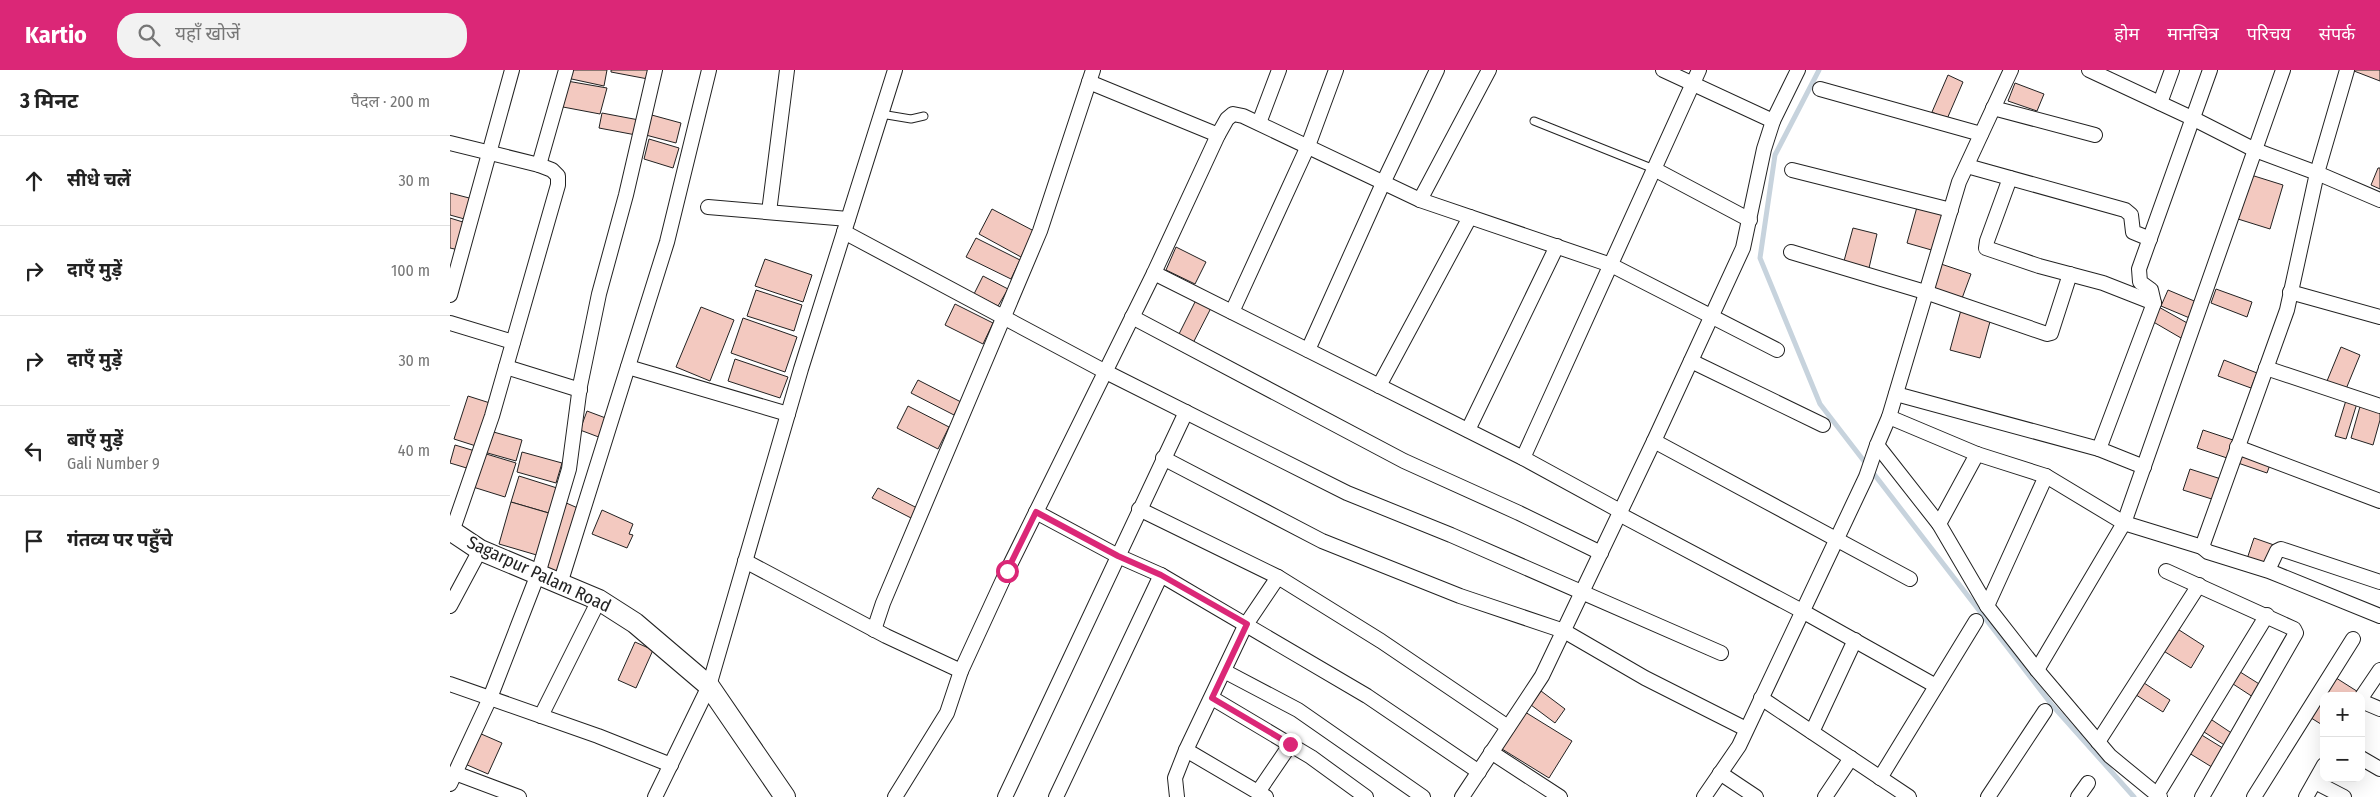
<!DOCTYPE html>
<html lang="hi">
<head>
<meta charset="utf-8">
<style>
	:root { --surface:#fff; --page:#f2f2f2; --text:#222; --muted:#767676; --line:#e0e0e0; --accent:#db2777 }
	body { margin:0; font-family:"Fira Sans Condensed","Noto Sans Devanagari",sans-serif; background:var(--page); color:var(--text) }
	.controls { position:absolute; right:15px; bottom:15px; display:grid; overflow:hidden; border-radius:10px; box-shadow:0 5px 20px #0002 }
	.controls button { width:45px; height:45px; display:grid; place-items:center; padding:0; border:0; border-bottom:1px solid var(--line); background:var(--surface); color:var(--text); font:25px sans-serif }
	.stop { position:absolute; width:15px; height:15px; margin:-11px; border:4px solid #db2777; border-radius:50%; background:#fff }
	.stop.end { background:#db2777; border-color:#fff; box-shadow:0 1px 5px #0008 }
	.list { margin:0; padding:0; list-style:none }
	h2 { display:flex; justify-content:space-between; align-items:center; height:65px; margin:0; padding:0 20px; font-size:21px }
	h2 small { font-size:16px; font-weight:400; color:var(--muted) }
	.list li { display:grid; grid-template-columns:32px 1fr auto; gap:15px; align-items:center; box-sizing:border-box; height:90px; padding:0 20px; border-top:1px solid var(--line) }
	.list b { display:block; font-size:19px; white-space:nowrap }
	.list p { margin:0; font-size:16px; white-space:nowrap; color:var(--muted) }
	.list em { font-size:16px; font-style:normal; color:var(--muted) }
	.icon { flex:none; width:28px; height:28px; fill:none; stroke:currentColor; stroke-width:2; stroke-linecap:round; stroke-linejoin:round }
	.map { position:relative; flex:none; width:1930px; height:727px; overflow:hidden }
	header { display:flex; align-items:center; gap:30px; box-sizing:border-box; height:70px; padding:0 25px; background:var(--accent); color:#fff }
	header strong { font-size:24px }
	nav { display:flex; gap:28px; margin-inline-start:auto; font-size:18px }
	.search { width:350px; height:45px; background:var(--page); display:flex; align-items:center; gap:12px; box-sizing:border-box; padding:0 18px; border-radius:20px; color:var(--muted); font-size:19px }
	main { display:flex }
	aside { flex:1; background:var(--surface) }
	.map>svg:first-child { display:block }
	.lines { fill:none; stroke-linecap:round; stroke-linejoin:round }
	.stream { stroke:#c7d3dd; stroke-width:5 }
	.building { fill:#f3c9c0; stroke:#222 }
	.lane-casing { stroke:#222; stroke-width:9 }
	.street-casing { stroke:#222; stroke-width:16 }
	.secondary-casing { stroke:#222; stroke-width:22 }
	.lane { stroke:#fff; stroke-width:7 }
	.street { stroke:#fff; stroke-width:14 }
	.secondary { stroke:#fff; stroke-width:20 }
	.route { stroke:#db2777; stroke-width:6 }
	.labels { text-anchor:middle; stroke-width:4; stroke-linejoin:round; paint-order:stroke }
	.street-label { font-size:18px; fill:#222; stroke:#fff }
</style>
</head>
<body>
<header>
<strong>Kartio</strong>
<div class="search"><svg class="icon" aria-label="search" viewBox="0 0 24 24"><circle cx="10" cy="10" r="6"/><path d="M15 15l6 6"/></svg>यहाँ खोजें</div>
<nav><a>होम</a><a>मानचित्र</a><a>परिचय</a><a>संपर्क</a></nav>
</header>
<main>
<aside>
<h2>3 मिनट<small>पैदल · 200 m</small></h2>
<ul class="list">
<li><svg class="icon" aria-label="ahead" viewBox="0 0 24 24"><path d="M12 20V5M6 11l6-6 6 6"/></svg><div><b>सीधे चलें</b></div><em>30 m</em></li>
<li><svg class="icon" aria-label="right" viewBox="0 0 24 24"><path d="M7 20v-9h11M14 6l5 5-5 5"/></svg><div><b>दाएँ मुड़ें</b></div><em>100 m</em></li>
<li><svg class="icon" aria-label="right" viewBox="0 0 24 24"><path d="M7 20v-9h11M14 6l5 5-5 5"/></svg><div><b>दाएँ मुड़ें</b></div><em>30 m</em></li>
<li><svg class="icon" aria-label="left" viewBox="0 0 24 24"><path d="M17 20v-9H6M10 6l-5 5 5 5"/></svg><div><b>बाएँ मुड़ें</b><p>Gali Number 9</p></div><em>40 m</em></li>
<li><svg class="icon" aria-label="arrive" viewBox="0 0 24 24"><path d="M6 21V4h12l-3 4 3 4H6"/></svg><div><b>गंतव्य पर पहुँचे</b></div></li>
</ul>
</aside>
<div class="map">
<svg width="1930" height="727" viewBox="0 0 1930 727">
	<rect width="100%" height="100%" fill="#fff"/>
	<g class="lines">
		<!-- stream -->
		<path class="stream" d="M1369 0 1325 85 1310 188 1370 334 1602 635 1684 727"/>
	</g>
	<!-- building -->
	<g class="building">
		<path d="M119 0H157L154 16 117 8Z"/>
		<path d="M161 0H200L198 9 161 2Z"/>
		<path d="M1905 0H1930V11L1904 1Z"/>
		<path d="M1498 5 1513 12 1497 49 1482 42Z"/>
		<path d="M117 11 157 18 150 44 113 37Z"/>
		<path d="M1565 13 1594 24 1587 41 1558 31Z"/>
		<path d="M152 43 189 50 186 65 149 58Z"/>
		<path d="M198 44 231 53 226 73 192 64Z"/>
		<path d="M199 69 229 78 223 98 194 89Z"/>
		<path d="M1928 98H1930V119L1921 115Z"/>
		<path d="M1801 105 1833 115 1820 159 1788 149Z"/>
		<path d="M0 123 23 129 18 150 0 145Z"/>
		<path d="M1467 137 1495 145 1485 181 1457 173Z"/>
		<path d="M542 139 584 161 571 187 529 164Z"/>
		<path d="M0 148 16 153 9 180 0 178Z"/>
		<path d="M1403 158 1427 164 1419 198 1394 191Z"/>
		<path d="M526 168 570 190 561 209 516 187Z"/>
		<path d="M726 177 756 192 745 214 716 200Z"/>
		<path d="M315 189 362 205 353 232 305 216Z"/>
		<path d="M1491 194 1521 204 1511 231 1481 220Z"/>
		<path d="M533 206 558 219 548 236 524 224Z"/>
		<path d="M1766 219 1802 232 1797 247 1761 233Z"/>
		<path d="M306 220 352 235 344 261 297 246Z"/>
		<path d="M1718 220 1749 233 1742 249 1711 236Z"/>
		<path d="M746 230 761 238 741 277 726 270Z"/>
		<path d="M505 234 543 253 533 274 495 255Z"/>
		<path d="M1707 236 1739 254 1731 268 1700 250Z"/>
		<path d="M251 237 284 250 260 311 226 297Z"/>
		<path d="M1511 240 1541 248 1530 288 1500 280Z"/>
		<path d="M293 248 347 267 335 302 281 283Z"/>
		<path d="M1891 277 1910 285 1896 319 1877 311Z"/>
		<path d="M285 289 338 307 330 328 278 311Z"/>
		<path d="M1774 290 1807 303 1801 318 1768 306Z"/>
		<path d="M468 310 511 332 504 345 461 323Z"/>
		<path d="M18 326 40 333 26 376 4 369Z"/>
		<path d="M1897 327 1908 330 1896 369 1885 366Z"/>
		<path d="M1911 333 1930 339V350L1923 375 1901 368Z"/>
		<path d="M458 336 499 357 488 379 447 358Z"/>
		<path d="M137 341 161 350 154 369 130 360Z"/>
		<path d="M1753 360 1783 370 1777 388 1747 378Z"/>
		<path d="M40 361 72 370 66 391 34 382Z"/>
		<path d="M5 375 25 381 20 399 0 393Z"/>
		<path d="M72 382 112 393 106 413 67 402Z"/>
		<path d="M1792 382 1821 392 1817 403 1788 393Z"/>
		<path d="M33 383 66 393 55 427 23 417Z"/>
		<path d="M1740 399 1771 409 1765 430 1733 420Z"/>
		<path d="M69 406 107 418 99 443 61 432Z"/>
		<path d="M428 418 469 439 463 449 422 428Z"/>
		<path d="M61 432 102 444 90 486 49 474Z"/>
		<path d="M114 432 130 439 108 507 94 502Z"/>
		<path d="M152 440 183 454 179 464 183 465 177 478 142 464Z"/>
		<path d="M1804 468 1824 475 1815 499 1796 492Z"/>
		<path d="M1726 558 1754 576 1741 598 1712 580Z"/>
		<path d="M185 572 203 580 186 618 168 610Z"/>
		<path d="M1787 600 1814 617 1806 629 1780 612Z"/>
		<path d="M1883 606 1913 625 1874 626V631L1869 628Z"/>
		<path d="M1691 611 1720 630 1713 642 1683 623Z"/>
		<path d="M1091 621 1115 639 1105 653 1081 635Z"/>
		<path d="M1867 631 1874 636V656L1858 646Z"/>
		<path d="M1075 642 1122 671 1099 708 1052 679Z"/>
		<path d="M1759 648 1786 666 1779 678 1751 660Z"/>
		<path d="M29 663 52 673 38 704 15 694Z"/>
		<path d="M1750 664 1776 680 1765 699 1739 683Z"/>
	</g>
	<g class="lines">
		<defs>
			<g id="lane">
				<path d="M431 44 461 49 474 46"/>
				<path d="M1084 51 1204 99"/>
			</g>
			<g id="street">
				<path d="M1213 0 1323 51"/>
				<path d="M1639 0 1744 49 1805 80 1867 103 1837 240 1752 477 1758 482 1819 501 1930 546"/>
				<path d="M1897 0 1867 103 1930 130"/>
				<path d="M639 12 768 65"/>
				<path d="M1370 19 1531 64"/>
				<path d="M1710 33 1722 0"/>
				<path d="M1543 38 1645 65"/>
				<path d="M809 53 829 0"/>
				<path d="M0 73 89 95 102 100 108 106V115L42 346 2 462"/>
				<path d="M89 95 116 0"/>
				<path d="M1517 96 1675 140 1681 145 1683 162 1700 169"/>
				<path d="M1204 99 1300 150"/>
				<path d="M1342 100 1501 140"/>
				<path d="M1560 108 1537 171 1536 178 1589 196 1653 213 1704 233"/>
				<path d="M970 130 1039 0"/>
				<path d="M258 137 398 149"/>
				<path d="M319 142 337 0"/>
				<path d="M394 162 654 301 897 423 1001 465 1271 583"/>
				<path d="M1341 182 1475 222 1597 264 1601 263 1620 204"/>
				<path d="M704 203 1073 388 1170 441 1169 444 1352 541 1486 616"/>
				<path d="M1840 222 1930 247"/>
				<path d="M0 225 62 0"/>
				<path d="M782 242 858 76 886 0"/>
				<path d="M682 247 954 391 1069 443 1151 483"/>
				<path d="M0 253 63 272"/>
				<path d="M858 280 934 111 987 0"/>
				<path d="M1241 291 1373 355"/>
				<path d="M56 297 130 320"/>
				<path d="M178 297 338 344"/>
				<path d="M1816 298 1930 336"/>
				<path d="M929 316 1020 147"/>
				<path d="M1446 324 1649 379"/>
				<path d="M1439 347 1527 384 1596 406 1674 453 1752 477"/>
				<path d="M1018 360 1107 176"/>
				<path d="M1204 371 1460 509"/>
				<path d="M1427 375 1489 454 1537 536 1587 600 1660 686 1710 727"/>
				<path d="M1787 377 1930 431"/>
				<path d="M713 388 872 471 1010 526 1114 561 1195 608 1296 659"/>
				<path d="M1073 388 1249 0"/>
				<path d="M1694 397 1649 379 1704 233 1701 220 1690 212 1689 199 1760 0"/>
				<path d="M689 439 828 507"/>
				<path d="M586 442 668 486 711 505"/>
				<path d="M1489 454 1527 384"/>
				<path d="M295 491 436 566 511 601"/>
				<path d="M1818 500 1827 481 1831 479 1930 512"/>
				<path d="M1716 501 1844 559 1846 563 1752 727"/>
				<path d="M110 514 217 172 259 0"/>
				<path d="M0 536 30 480"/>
				<path d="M1537 536 1596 406"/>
				<path d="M424 560 433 533 590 161 643 0"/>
				<path d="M1587 600 1674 453 1833 0"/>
				<path d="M774 601 848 640 973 727"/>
				<path d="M0 614 148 666 221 695"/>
				<path d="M762 628 861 687 916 727"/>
				<path d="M1311 628 1459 727"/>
				<path d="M1911 628 1930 600"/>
				<path d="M1911 631 1930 639"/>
				<path d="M91 646 149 530"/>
				<path d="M1362 662 1405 570"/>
				<path d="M1648 672 1749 515"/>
				<path d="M736 680 816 727"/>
				<path d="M1041 682 1110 727"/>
				<path d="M1911 688 1930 699"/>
				<path d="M5 703 69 727"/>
				<path d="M1270 703 1306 727"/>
				<path d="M1430 708 1526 551"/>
				<path d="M1865 712 1894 727"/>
				<path d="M0 714 40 628 88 504 119 399 130 316 149 224 176 125 205 0"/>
				<path d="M808 722 840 675"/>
				<path d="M1707 725 1817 545"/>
				<path d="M205 727 259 616 351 299 445 0"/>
				<path d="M445 727 497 643 511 601 557 501 704 203 768 65 777 49 783 44 793 46 970 130 1161 195 1327 280"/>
				<path d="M555 727 736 342"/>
				<path d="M606 727 711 505 917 626 1029 702"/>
				<path d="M727 727 725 708 736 680 795 556 828 507 931 571 1058 657"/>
				<path d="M1012 727 1092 606 1204 371 1293 178 1314 79 1323 51 1348 0"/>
				<path d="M1254 727 1289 676 1416 407 1427 375 1439 347 1509 112 1561 0"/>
				<path d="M1375 727 1401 688"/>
				<path d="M1538 727 1595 641"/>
				<path d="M1628 727 1638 713"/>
				<path d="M1804 727 1903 569"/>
				<path d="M1856 727 1874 695"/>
			</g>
			<path id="secondary" d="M0 460 30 480 149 530 185 553 259 616 335 727"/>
		</defs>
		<!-- lane casing -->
		<use href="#lane" class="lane-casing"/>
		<!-- street casing -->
		<use href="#street" class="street-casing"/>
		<!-- secondary casing -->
		<use href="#secondary" class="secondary-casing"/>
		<!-- lane -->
		<use href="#lane" class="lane"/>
		<!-- street -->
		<use href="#street" class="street"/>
		<!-- secondary -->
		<use href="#secondary" class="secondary"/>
	</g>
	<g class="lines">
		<!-- route -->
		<path class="route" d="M557 501 586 442 668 486 711 505 797 554 762 628 840 674"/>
	</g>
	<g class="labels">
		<!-- street labels -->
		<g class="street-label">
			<text transform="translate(89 504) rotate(25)" y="6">Sagarpur Palam Road</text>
		</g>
	</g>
</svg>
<div class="controls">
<button>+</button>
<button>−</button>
</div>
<div class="stop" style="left:557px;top:501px"></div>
<div class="stop end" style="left:840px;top:674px"></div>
</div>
</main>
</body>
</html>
